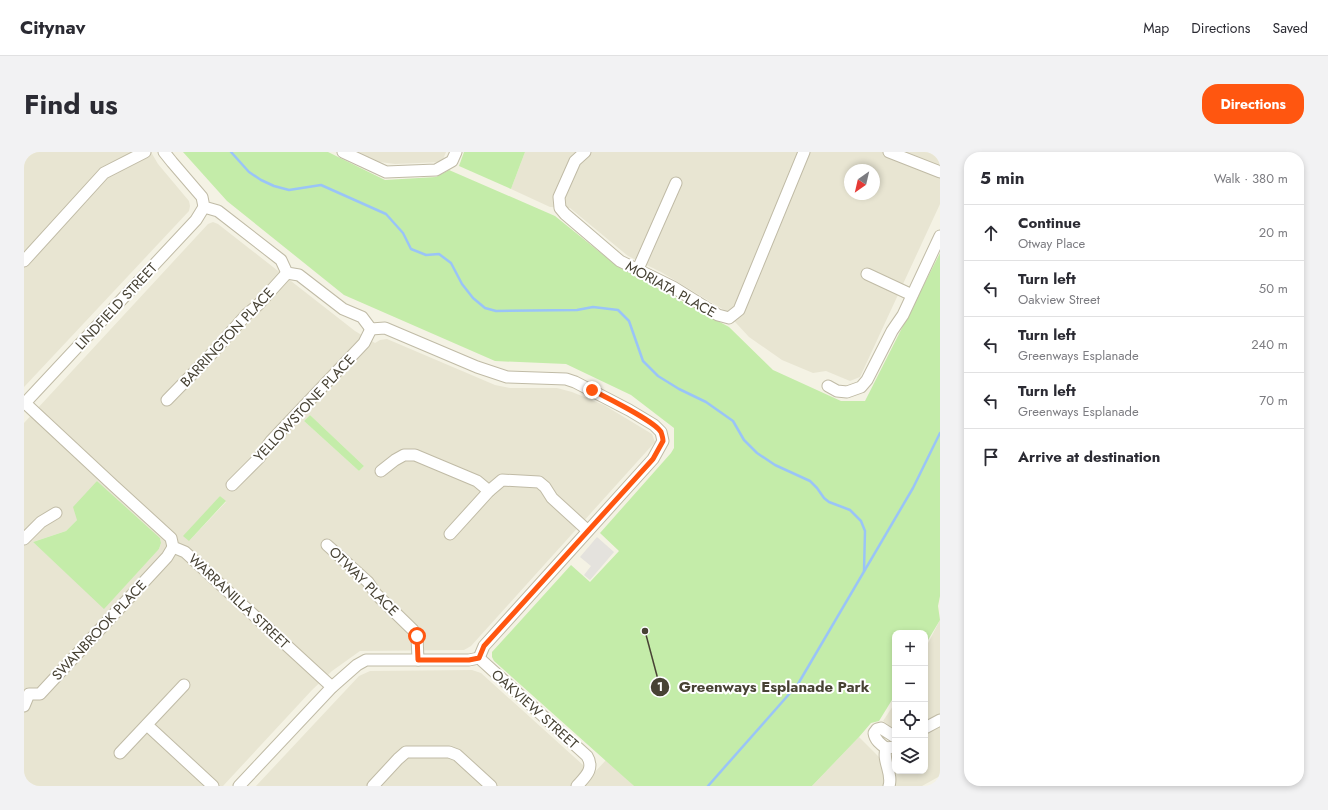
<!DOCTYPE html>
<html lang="en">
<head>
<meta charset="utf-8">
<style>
	:root { --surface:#fff; --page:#f2f2f3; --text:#2b2b33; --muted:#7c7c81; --line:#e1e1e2; --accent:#ff5610 }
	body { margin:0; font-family:Jost,sans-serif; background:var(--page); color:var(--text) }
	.controls { position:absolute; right:12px; bottom:12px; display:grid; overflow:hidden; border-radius:8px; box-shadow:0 2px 6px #0003 }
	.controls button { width:36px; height:36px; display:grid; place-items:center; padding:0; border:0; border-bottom:1px solid var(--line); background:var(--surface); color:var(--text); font:20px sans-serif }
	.compass { position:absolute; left:820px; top:12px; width:36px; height:36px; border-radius:50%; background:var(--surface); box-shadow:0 2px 6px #0003; rotate:214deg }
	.stop { position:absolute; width:12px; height:12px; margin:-9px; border:3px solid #ff5610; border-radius:50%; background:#fff }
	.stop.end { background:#ff5610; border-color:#fff; box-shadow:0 1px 4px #0008 }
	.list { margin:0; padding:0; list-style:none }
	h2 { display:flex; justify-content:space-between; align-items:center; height:52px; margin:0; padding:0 16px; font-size:17px }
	h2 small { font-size:13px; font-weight:400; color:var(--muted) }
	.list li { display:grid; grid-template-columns:26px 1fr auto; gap:12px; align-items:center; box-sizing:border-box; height:56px; padding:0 16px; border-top:1px solid var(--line) }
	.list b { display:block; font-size:15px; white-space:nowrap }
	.list p { margin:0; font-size:13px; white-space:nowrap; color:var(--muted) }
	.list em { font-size:13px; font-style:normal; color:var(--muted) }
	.icon { flex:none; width:22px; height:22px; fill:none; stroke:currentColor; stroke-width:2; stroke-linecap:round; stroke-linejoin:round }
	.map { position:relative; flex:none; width:916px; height:634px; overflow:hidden; border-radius:16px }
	header { display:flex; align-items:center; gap:24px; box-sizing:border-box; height:56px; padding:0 20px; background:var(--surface); border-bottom:1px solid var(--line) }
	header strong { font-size:19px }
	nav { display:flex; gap:22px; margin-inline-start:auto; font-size:14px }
	.intro { display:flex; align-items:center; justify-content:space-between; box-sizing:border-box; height:96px; padding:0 24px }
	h1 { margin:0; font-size:28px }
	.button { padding:10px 18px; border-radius:16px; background:var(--accent); color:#fff; font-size:14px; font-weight:700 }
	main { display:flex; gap:24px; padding:0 24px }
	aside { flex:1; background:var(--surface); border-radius:16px; box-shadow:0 2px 6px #0003 }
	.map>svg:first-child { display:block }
	.residential { fill:#e8e5d2; fill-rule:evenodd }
	.green { fill:#c4eca9 }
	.parking { fill:#e4e2dd }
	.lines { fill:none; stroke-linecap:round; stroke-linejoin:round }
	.stream { stroke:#9ac4f7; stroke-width:2.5 }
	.minor-casing { stroke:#c0bba6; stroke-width:13 }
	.minor { stroke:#fff; stroke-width:11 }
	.route { stroke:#ff5610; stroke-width:5 }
	.labels { text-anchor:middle; stroke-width:4; stroke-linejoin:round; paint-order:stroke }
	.street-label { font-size:14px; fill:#474234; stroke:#fff }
	.leader { fill:none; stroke:#474234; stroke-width:1.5 }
	.callout-dot { fill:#474234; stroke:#fff; stroke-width:1.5 }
	.mark-label { font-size:12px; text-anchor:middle; font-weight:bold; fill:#fff }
	.callout-label { font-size:15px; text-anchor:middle; font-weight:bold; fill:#474234; stroke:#fff; stroke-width:4; stroke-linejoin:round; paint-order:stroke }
</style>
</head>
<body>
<header>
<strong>Citynav</strong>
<nav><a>Map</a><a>Directions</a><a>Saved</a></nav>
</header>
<div class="intro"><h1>Find us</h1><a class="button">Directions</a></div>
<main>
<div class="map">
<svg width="916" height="634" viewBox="0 0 916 634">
	<rect width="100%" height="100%" fill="#f4f2e4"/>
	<!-- residential -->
	<g class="residential">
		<path d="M0 0H127L134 12 165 49 166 54 165 59 0 235Z"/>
		<path d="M330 0H422L418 10 371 12 348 9Z"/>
		<path d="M501 0H916V52L836 225 826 229 802 219 789 221 758 208 725 185 700 158 637 120 604 104 546 56 526 55 487 37ZM826 18H850V42H826Z"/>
		<path d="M189 70 194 72 331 179 351 191 356 188 363 187 471 233 486 236H533L548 240 580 253 628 282 631 290 447 494 440 498 336 499 308 519 288 538 199 634H0V271L184 72ZM286 263 340 314 335 319 280 269ZM73 329 136 386 137 391 135 397 80 456 9 390 42 379 53 368ZM196 344 202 350 165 389Z"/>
		<path d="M916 468V624L898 634H788L835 585 855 605 864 609 871 605V619H901V497Z"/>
		<path d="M448 518 457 521 569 622 582 608 610 634H232L335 524 346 519Z"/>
		<path d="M871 551V578L859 569Z"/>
	</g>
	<!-- green -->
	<g class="green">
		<path d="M159 0H304L361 28 412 25 425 18 531 64 593 114 705 175 749 218 817 249H841L916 101V444L914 454 916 468 901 493V481H871V543L855 569 847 571 835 585 788 634H610L470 509 468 505V500L547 413 566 430 595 399 576 381 647 301 650 296V276L607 243 542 212 471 209 320 143 203 49Z"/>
		<path d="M440 0H501L487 37 435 14Z"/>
		<path d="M286 263 340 314 335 319 280 269Z"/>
		<path d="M73 329 136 386 137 391 135 397 80 457 9 390 42 379 53 368 49 355Z"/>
		<path d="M196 344 202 349 165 389 159 384Z"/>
	</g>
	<!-- parking -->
	<path class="parking" d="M573 385 590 400 566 428 560 423 567 414 556 405Z"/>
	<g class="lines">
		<!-- stream -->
		<g class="stream">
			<path d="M207 0 225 20 237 28 250 34 265 38 297 33 362 62 379 81 387 97 402 103 415 102 427 111 438 132 449 146 461 156 472 159 553 158 569 155 594 158 605 169 619 209 634 224 655 237 682 250 709 269 720 288 733 301 751 313 786 329 793 336 800 346 805 350 826 358 837 369 841 379 840 419"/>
			<path d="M684 634 774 532 889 336 916 281"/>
		</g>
		<defs>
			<g id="minor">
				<path d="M140 0 148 10 178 45 180 55 194 59 257 108 263 121 275 123 319 157 338 165 347 177 361 176 453 215 483 225 542 227 551 230 605 258 630 273 637 280 639 289 629 307 460 494 455 506"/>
				<path d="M319 0 362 20 412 18 428 9 432 0"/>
				<path d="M561 0 551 9 535 45 536 56 541 62 596 109 649 135 694 163 705 166 715 158 780 0"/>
				<path d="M865 0 916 20"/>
				<path d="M0 109 80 21 121 0"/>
				<path d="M614 117 652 31"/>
				<path d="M843 122 888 143"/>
				<path d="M804 234 813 239 823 240 837 235 843 228 868 179 879 163 916 84"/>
				<path d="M143 248 182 208 223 162 234 153 263 121"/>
				<path d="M1 251 89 333 147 386 149 395 161 400 308 535"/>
				<path d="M0 252 172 68 180 55"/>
				<path d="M357 319 371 308 380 303H391L453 329 465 339"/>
				<path d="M208 333 235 306 247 289 340 191 347 177"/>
				<path d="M426 382 465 339 478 328 515 330 521 335 528 346 563 378"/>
				<path d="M0 387 17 370 32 361"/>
				<path d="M303 393 344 430 352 442 389 478 393 484 394 508"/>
				<path d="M455 506 563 604C571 617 561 625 553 634"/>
				<path d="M0 554 5 542H16L143 405 149 395"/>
				<path d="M123 573 189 634"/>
				<path d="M901 576 916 568"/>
				<path d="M871 585 857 576 853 577 850 581C851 588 856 592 862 596L871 595"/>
				<path d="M862 596C858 610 869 621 865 634"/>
				<path d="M96 601 160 533"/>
				<path d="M215 634 308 535 333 513 342 508H445L455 506"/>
				<path d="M349 634 374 607 382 600H425L433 603 467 634"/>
			</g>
		</defs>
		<!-- minor casing -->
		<use href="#minor" class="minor-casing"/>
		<!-- minor -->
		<use href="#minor" class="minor"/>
	</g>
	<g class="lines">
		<!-- route -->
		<path class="route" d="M393 484 394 508H445L455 506 460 494 629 307 639 289C639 286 638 283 637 280 629 268 583 246 568 238"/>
	</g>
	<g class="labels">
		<!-- street labels -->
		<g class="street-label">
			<text transform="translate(647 137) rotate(29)" y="5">MORIATA PLACE</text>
			<text transform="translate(92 154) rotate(-47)" y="5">LINDFIELD STREET</text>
			<text transform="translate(203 185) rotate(-47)" y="5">BARRINGTON PLACE</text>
			<text transform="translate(280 256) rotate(-47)" y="5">YELLOWSTONE PLACE</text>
			<text transform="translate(340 429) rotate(45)" y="5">OTWAY PLACE</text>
			<text transform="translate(215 449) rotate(43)" y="5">WARRANILLA STREET</text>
			<text transform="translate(75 478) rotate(-47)" y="5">SWANBROOK PLACE</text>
			<text transform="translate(511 557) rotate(42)" y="5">OAKVIEW STREET</text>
		</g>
	</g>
	<!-- callouts -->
	<path class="leader" d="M621 479L636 535"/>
	<g class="callout-dot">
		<circle cx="621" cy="479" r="4"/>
		<circle cx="636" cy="535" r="10"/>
	</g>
	<g class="mark-label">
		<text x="636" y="539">1</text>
	</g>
	<g class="callout-label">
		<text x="750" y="540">Greenways Esplanade Park</text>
	</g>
</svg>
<div class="controls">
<button>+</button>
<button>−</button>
<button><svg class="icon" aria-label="locate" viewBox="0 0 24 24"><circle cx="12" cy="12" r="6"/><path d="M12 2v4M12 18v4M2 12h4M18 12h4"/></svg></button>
<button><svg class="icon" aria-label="layers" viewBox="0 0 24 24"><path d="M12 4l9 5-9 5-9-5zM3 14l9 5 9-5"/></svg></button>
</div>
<svg class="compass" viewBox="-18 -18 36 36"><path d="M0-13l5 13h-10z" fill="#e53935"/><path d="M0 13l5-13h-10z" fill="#7c7c81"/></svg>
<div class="stop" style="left:393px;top:484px"></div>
<div class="stop end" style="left:568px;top:238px"></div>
</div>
<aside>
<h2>5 min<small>Walk · 380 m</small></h2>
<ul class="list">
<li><svg class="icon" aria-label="ahead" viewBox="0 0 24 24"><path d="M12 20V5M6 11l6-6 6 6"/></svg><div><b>Continue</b><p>Otway Place</p></div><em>20 m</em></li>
<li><svg class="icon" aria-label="left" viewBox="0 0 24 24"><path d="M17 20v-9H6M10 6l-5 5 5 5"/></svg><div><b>Turn left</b><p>Oakview Street</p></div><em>50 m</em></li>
<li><svg class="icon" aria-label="left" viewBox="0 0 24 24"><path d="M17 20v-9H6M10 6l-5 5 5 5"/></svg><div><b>Turn left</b><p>Greenways Esplanade</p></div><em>240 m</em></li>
<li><svg class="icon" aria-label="left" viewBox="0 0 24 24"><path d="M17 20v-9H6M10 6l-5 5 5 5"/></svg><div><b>Turn left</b><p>Greenways Esplanade</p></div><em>70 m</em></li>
<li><svg class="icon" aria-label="arrive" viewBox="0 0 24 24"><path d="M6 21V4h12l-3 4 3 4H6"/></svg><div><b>Arrive at destination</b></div></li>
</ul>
</aside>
</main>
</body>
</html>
